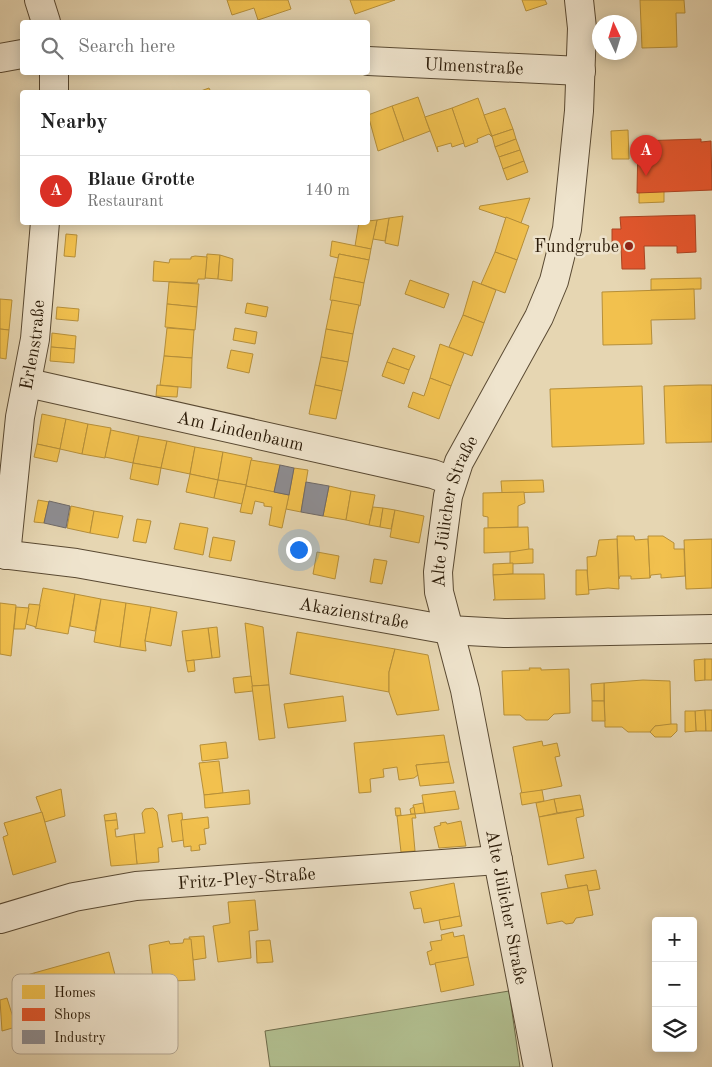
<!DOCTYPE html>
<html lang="en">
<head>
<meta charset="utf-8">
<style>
	:root { --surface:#fff; --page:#f6f6f6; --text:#222; --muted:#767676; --line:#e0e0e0; --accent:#d93025 }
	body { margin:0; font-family:"Old Standard TT",serif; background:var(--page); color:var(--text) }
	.controls { position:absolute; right:15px; bottom:15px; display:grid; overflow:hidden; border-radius:5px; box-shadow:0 2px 12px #0003 }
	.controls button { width:45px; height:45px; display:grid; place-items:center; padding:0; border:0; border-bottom:1px solid var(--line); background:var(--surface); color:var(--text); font:25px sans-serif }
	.compass { position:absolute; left:592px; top:15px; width:45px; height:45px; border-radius:50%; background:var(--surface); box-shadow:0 2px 12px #0003; rotate:356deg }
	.you { position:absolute; left:298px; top:549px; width:18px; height:18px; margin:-12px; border:4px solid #fff; border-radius:50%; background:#1a73e8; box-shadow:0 0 0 8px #1a73e833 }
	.badge { display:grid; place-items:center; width:32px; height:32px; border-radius:50%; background:var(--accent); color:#fff; font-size:16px; font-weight:700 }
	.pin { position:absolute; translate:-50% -41px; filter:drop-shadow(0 1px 2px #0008) }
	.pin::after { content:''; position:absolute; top:26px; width:18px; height:15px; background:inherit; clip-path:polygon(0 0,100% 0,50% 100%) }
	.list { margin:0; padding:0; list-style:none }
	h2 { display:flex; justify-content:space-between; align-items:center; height:65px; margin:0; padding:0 20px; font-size:21px }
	h2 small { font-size:16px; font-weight:400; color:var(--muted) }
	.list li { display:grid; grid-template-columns:32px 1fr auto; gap:15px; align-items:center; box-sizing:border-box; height:70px; padding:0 20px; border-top:1px solid var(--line) }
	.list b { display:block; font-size:19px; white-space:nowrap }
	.list p { margin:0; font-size:16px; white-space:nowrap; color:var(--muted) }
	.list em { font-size:16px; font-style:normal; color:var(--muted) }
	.icon { flex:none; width:28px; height:28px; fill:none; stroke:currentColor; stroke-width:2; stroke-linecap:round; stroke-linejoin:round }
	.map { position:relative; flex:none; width:712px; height:1067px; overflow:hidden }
	.search { position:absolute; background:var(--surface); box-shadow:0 2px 12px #0003; left:20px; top:20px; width:350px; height:55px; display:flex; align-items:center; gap:12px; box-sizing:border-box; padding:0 18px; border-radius:5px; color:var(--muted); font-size:19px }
	.panel { position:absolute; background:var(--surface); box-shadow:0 2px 12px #0003; left:20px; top:90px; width:350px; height:135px; border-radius:5px }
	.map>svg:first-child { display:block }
	.green { fill:#b1be8f; stroke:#6e6c4b }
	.homes { fill:#f2c14e; stroke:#b68f39 }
	.shops { fill:#e4572e; stroke:#ac4522 }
	.industry { fill:#8d8d92; stroke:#6f6a68 }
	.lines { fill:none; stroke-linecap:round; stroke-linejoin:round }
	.street-casing { stroke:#594932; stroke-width:30 }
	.street { stroke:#efe4cd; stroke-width:28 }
	.poi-dot { fill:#8f2418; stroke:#efe4cd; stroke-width:2 }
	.labels { text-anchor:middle; stroke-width:5; stroke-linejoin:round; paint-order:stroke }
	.street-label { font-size:18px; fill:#2a1a07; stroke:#efe4cd }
	.poi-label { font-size:18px; fill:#2a1a07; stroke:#efe4cd; text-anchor:end }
	.key { fill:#efe4cd; stroke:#b4a792; stroke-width:1 }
	.key-label { font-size:14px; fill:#2a1a07 }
</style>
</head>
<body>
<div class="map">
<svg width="712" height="1067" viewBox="0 0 712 1067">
	<rect width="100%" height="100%" fill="#e6d6b2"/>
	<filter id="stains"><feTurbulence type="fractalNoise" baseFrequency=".004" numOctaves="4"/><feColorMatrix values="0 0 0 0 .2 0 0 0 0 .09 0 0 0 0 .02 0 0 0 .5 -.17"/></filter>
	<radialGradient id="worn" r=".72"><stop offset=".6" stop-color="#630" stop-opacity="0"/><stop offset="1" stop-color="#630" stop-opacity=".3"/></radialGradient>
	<!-- green -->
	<path class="green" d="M509 991 520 1067H270L265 1031Z"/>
	<!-- homes -->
	<g class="homes">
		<path d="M227 0H288L291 9 258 20 254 8 232 15Z"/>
		<path d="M350 0H395L355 14Z"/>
		<path d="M522 0H545L547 4 526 11Z"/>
		<path d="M640 0H684L685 13H676L677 47 642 48Z"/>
		<path d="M209 88 211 92H198Z"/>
		<path d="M418 97 430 131 404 141 392 106Z"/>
		<path d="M478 98 492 137 489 134 477 139 478 142 465 147 452 108Z"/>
		<path d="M392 106 404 141 378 151 368 115Z"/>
		<path d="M452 108 464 143 452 147 451 143 437 147 438 152 425 117Z"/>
		<path d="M505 108 513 129 492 136 484 115Z"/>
		<path d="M513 129 516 139 495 147 492 136Z"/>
		<path d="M628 130 629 159H612L611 131Z"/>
		<path d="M516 139 520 150 499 157 495 147Z"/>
		<path d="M520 150 524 161 503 169 499 157Z"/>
		<path d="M524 161 528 172 507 180 503 169Z"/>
		<path d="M664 191V202L639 203V192Z"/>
		<path d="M530 198 521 223 479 209 480 206Z"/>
		<path d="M403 216 398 246 385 243 389 218Z"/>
		<path d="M506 217 529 226 517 260 495 252Z"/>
		<path d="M389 218 385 241 373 239 377 220Z"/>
		<path d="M377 220 371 249 355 246 359 222Z"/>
		<path d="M66 234 77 235 75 257 64 256Z"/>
		<path d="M332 241 371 249 369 260 339 254 338 258 330 256Z"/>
		<path d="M495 252 517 260 505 293 481 284Z"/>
		<path d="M207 254 220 255 218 279 205 278Z"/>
		<path d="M339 254 369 260 364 283 334 277Z"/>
		<path d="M220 255 233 259 232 281 218 279Z"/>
		<path d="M195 256 207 257 205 279H198L197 283 153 281 154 261 169 263 170 259H191V257Z"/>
		<path d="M334 277 364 283 360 306 330 300Z"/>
		<path d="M701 278V289L651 290V279Z"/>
		<path d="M410 280 449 294 444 308 405 294Z"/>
		<path d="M473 281 496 290 484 323 463 315Z"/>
		<path d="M169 282 199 284 197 307 167 304Z"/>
		<path d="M694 289 695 319 651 320 652 344 603 345 602 292Z"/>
		<path d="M0 299 12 300 9 330 0 329Z"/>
		<path d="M332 300 359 305 353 334 326 329Z"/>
		<path d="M247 303 268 307 266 317 245 313Z"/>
		<path d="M167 304 197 307 195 330 165 327Z"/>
		<path d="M57 307 79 309 78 321 56 319Z"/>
		<path d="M463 315 484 323 472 356 449 347Z"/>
		<path d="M167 328 194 330 192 358 164 356Z"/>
		<path d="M235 328 257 332 255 344 233 340Z"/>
		<path d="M0 329 9 330 6 359 0 358Z"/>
		<path d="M326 329 353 334 348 362 321 357Z"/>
		<path d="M52 333 76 336 75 349 51 347Z"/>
		<path d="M440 344 464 353 451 386 430 378Z"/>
		<path d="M51 347 75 349 74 363 50 361Z"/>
		<path d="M393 348 415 356 409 370 387 362Z"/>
		<path d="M231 350 253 354 249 373 227 368Z"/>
		<path d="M164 356 192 358 191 388 160 385Z"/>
		<path d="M321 357 348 362 342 391 315 385Z"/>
		<path d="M387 362 409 370 404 384 382 376Z"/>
		<path d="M430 378 451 386 439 419 408 407 413 392 424 396Z"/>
		<path d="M157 385 178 387 177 397 156 396Z"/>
		<path d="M315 385 342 391 336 419 309 414Z"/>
		<path d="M699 385H712V442L666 443 664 386Z"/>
		<path d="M642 386 644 444 552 447 550 389Z"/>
		<path d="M42 414 66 419 60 449 37 444Z"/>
		<path d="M66 419 88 424 82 454 60 449Z"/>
		<path d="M88 424 111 428 105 458 82 454Z"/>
		<path d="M111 430 139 436 133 463 105 457Z"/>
		<path d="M139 436 167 441 161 468 133 463Z"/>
		<path d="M167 441 195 447 190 474 161 468Z"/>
		<path d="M37 444 60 449 57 462 34 457Z"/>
		<path d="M195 447 223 452 218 480 190 474Z"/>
		<path d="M223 452 252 458 246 485 218 480Z"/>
		<path d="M251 460 280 465 274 492 246 486Z"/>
		<path d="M133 463 161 468 158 485 130 479Z"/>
		<path d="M294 468 308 470 301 512 286 509Z"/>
		<path d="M190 474 218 480 214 498 186 492Z"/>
		<path d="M218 480 246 485 242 504 214 498Z"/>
		<path d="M543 480 544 492 502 493 501 481Z"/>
		<path d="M246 486 289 495 282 528 269 525 272 507 264 506V503L255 501 252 514 240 512Z"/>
		<path d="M329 486 351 491 346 520 323 516Z"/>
		<path d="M351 491 375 495 369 525 346 520Z"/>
		<path d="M524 492 525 503 518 506V527L488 528V517L483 516V493Z"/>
		<path d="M38 500 49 502 44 523 34 522Z"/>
		<path d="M71 506 94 511 90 533 67 528Z"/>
		<path d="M373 507 383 508 380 527 369 525Z"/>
		<path d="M383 508 395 510 391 529 380 527Z"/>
		<path d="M395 510 424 516 419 543 390 537Z"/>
		<path d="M94 511 123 516 118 538 90 533Z"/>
		<path d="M137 519 151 521 146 543 133 541Z"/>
		<path d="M180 523 208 528 203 555 174 549Z"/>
		<path d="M528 527 529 551 484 553V528Z"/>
		<path d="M617 536H634L635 540 648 539 650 578 631 579V576H620L619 579Z"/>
		<path d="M648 536H663L674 543V549H684L685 576 661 578V574L651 575 650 578Z"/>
		<path d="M213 537 235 541 231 561 209 557Z"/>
		<path d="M617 539 619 589 608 588 588 590 587 557 596 556 599 540Z"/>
		<path d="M712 539V588L686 589 684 540Z"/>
		<path d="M529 549H533V563L510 564V552Z"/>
		<path d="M317 552 339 556 335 579 313 574Z"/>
		<path d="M374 559 387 561 382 584 370 582Z"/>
		<path d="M513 563V574L493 575V564Z"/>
		<path d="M576 570H587L589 594 576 595Z"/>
		<path d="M513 574H544L545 599 493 600 495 599 493 575Z"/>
		<path d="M43 588 75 594 68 634 35 628Z"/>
		<path d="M75 594 101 599 95 631 70 626Z"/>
		<path d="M101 599 126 603 120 647 94 642Z"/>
		<path d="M0 603 16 605 11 656 0 654Z"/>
		<path d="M126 603 151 607 145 641 146 651 120 647Z"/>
		<path d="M29 604 40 605 36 627 26 624Z"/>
		<path d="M16 607 29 608 25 629H14Z"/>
		<path d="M151 607 177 612 171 646 145 641Z"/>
		<path d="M245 623 263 627 269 685 252 686Z"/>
		<path d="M217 627 220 657 212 658 208 628Z"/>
		<path d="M208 628 212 658 186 661 182 631Z"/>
		<path d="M297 632 395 649 389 672V692L290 674Z"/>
		<path d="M395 649 428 655 439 710 397 715 389 692V672Z"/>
		<path d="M705 659V680L695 681 694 660Z"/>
		<rect x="705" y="659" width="7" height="21"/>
		<path d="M194 660 195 671 188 672 186 661Z"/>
		<path d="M529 668H541V670L569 669 570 713 554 714 548 720H526L520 715H504L502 671 530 670Z"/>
		<path d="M251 676 253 691 235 693 233 678Z"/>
		<path d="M643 680 670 681 671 725 655 726 650 732H628L622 727H605L604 683Z"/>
		<path d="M604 683V701H592L591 684Z"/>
		<path d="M269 685 275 738 259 740 252 686Z"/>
		<path d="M343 696 346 721 288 728 284 704Z"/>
		<path d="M592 701H604L605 721H592Z"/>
		<path d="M705 710 706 731H696L695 711Z"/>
		<path d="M705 710H712V731H706Z"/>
		<path d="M685 711H695L696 731 685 732Z"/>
		<path d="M671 724H677V731L671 737H655L650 732 655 726Z"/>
		<path d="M444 735 449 762 416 765 418 775 414 778 399 780 397 767 383 769 384 777 370 779 371 792 359 793 354 743Z"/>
		<path d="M542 741 543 746 557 743 560 756 555 757 562 786 522 794 513 747Z"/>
		<path d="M226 742 228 758 202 761 200 745Z"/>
		<path d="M219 761 223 793 204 795 199 763Z"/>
		<path d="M449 762 454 783 420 786 416 765Z"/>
		<path d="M61 789 65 816 45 822 36 797Z"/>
		<path d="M249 790 250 804 205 808 204 795Z"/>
		<path d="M542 790 544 801 522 805 520 793Z"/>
		<path d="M455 791 459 809 425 813 422 795Z"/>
		<path d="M580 795 583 809 557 813 554 799Z"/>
		<path d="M554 799 557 813 539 817 536 803Z"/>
		<path d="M423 803 425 813 415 814 413 805Z"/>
		<path d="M414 807 415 814H411L410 809Z"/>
		<path d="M153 808 157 812 163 847 158 848 159 862 137 864 134 834 145 833 142 813 145 809Z"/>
		<path d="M395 808H400L401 815 396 816Z"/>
		<path d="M583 809 584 816 576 818 584 858 548 865 539 817Z"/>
		<path d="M42 812 56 862 13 875 3 837 8 835 4 823Z"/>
		<path d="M116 813 117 820 105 821 104 815Z"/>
		<path d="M182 813 184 840 172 842 168 815Z"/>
		<path d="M415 814 416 818H412L415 851 401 852 397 816Z"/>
		<path d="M208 817 209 828 204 829 206 844 199 845 200 850 191 851V846L184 847 181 820Z"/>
		<path d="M117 820 118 829H115L116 837 134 834 137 864 111 866 105 821Z"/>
		<path d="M461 821 466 846 439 848 434 827 441 825 440 823 446 822 447 824Z"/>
		<path d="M596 870 600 889 588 891 587 885 568 888 565 875Z"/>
		<path d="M454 883 460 916 424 923 421 908 414 909 410 892Z"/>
		<path d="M587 885 593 915 576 918 573 923 566 924 562 921 547 924 541 893Z"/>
		<path d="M255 900 258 930 249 931 251 958 218 962 213 926 230 923 228 902Z"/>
		<path d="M460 916 462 926 441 930 439 920Z"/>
		<path d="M453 932 454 937 464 935 468 957 430 965 427 952 432 950 430 942 442 940 441 935Z"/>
		<path d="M204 936 206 958 193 960 189 937Z"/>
		<path d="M184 939H191L195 980 173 981V986L154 988 149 945 169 941 170 944 183 943Z"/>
		<path d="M270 940 273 962 257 963 256 941Z"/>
		<path d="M109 952 118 986 43 1008 34 973Z"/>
		<path d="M468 957 474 985 441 992 435 963Z"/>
		<path d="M34 973 43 1008 22 1014 13 979Z"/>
		<path d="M7 998 16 1027 2 1031 0 1000Z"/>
	</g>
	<!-- shops -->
	<g class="shops">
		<path d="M701 139V142L711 141 712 190 637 193 638 141Z"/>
		<path d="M695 215 696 252 677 253V246H644L645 269H622L621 245H612V229H621L620 217Z"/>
	</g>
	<!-- industry -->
	<g class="industry">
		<path d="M280 465 294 468 289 495 274 492Z"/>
		<path d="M306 482 329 486 323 516 301 512Z"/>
		<path d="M49 501 70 506 66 528 44 523Z"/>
	</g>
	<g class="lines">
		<defs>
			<g id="street">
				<path d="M39 0 46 22"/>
				<path d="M0 58 22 54"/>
				<path id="s1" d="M368 61 581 71"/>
				<path d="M54 72V92"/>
				<path id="s2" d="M28 383 433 474 452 481"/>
				<path id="s3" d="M0 554 76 563 449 630 504 633 712 629"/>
				<path id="s4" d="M6 555 20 417 35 339 45 222"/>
				<path id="s5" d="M0 919 74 897 136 886 498 860"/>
				<path id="s6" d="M538 1067 465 690 439 592 438 572 448 496 459 462 539 317 554 281 567 229 579 111 582 28 579 0"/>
			</g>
		</defs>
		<!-- street casing -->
		<use href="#street" class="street-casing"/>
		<!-- street -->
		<use href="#street" class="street"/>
	</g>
	<!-- markers -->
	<circle class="poi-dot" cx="629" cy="246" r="5"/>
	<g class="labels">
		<!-- street labels -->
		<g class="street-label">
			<text dy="6" stroke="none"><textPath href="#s1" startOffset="106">Ulmenstraße</textPath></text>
			<text dy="6" stroke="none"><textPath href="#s4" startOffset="212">Erlenstraße</textPath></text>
			<text dy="6" stroke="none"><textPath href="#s2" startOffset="218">Am Lindenbaum</textPath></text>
			<text dy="6" stroke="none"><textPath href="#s6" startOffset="568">Alte Jülicher Straße</textPath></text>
			<text dy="6" stroke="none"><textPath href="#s3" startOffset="359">Akazienstraße</textPath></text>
			<text dy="6" stroke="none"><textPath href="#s5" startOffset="251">Fritz-Pley-Straße</textPath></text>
			<text transform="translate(507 907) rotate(79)" y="6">Alte Jülicher Straße</text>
		</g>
		<!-- poi labels -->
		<g class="poi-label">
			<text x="619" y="252">Fundgrube</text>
		</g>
	</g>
	<!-- legend -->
	<rect x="12" y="974" width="166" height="80" rx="8" class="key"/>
	<rect x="22" y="985" width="23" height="14" fill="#f2c14e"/>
	<rect x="22" y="1008" width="23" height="13" fill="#e4572e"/>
	<rect x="22" y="1030" width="23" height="14" fill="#8d8d92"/>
	<g class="key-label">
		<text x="54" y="997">Homes</text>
		<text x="54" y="1019">Shops</text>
		<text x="54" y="1042">Industry</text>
	</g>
	<rect width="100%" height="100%" filter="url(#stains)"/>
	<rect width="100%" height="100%" fill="url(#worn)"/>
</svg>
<div class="controls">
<button>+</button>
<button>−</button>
<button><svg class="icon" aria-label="layers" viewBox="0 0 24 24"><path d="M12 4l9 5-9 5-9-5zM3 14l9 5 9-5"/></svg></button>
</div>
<svg class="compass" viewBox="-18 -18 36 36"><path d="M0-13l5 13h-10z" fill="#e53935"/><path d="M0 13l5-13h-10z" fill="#767676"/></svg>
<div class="you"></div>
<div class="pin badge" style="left:646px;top:176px">A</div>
<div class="search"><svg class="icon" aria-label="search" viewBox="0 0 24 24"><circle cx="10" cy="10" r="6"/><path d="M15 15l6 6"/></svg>Search here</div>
<section class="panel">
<h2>Nearby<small></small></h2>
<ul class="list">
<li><span class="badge">A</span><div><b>Blaue Grotte</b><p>Restaurant</p></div><em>140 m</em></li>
</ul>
</section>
</div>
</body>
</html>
